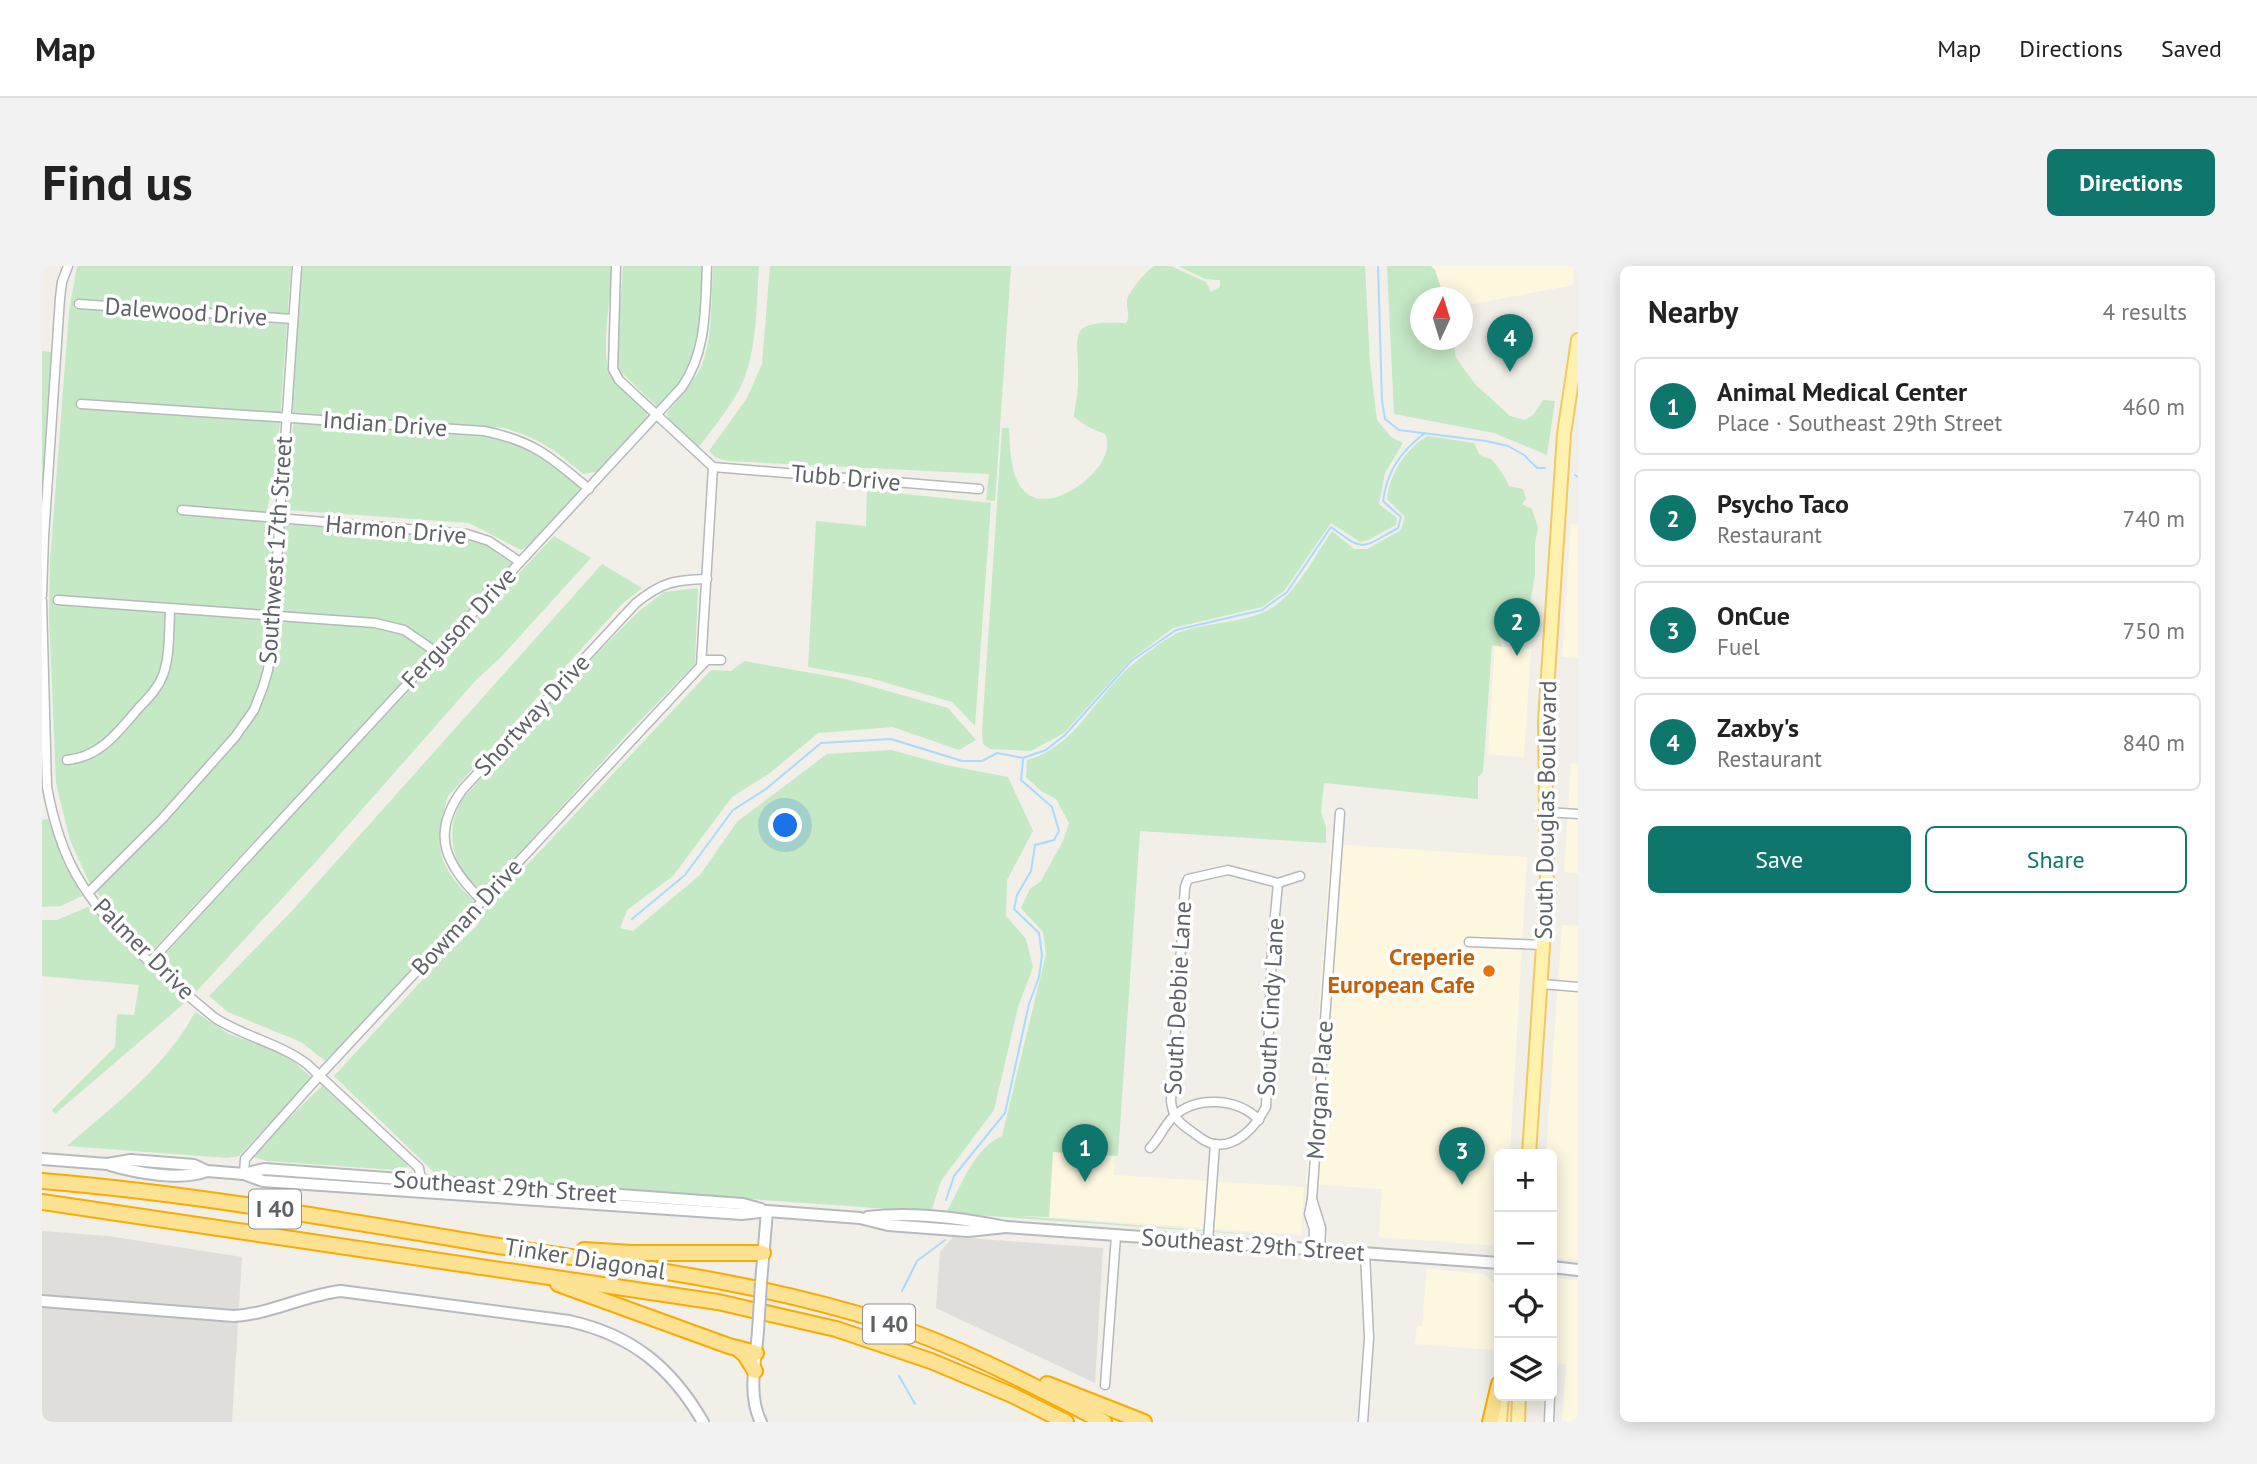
<!DOCTYPE html>
<html lang="en">
<head>
<meta charset="utf-8">
<style>
	:root { --surface:#fff; --page:#f2f2f2; --text:#222; --muted:#767676; --line:#e0e0e0; --accent:#0f766e }
	body { margin:0; font-family:"PT Sans",sans-serif; background:var(--page); color:var(--text) }
	.controls { position:absolute; right:21px; bottom:21px; display:grid; overflow:hidden; border-radius:10px; box-shadow:0 4px 18px #0003 }
	.controls button { width:63px; height:63px; display:grid; place-items:center; padding:0; border:0; border-bottom:2px solid var(--line); background:var(--surface); color:var(--text); font:35px sans-serif }
	.compass { position:absolute; left:1368px; top:21px; width:63px; height:63px; border-radius:50%; background:var(--surface); box-shadow:0 4px 18px #0003; rotate:4deg }
	.you { position:absolute; left:744px; top:560px; width:24px; height:24px; margin:-18px; border:5px solid #fff; border-radius:50%; background:#1a73e8; box-shadow:0 0 0 10px #1a73e833 }
	.badge { display:grid; place-items:center; width:46px; height:46px; border-radius:50%; background:var(--accent); color:#fff; font-size:23px; font-weight:700 }
	.pin { position:absolute; translate:-50% -58px; filter:drop-shadow(0 2px 4px #0008) }
	.pin::after { content:''; position:absolute; top:37px; width:24px; height:21px; background:inherit; clip-path:polygon(0 0,100% 0,50% 100%) }
	.list { margin:0; padding:0; list-style:none }
	h2 { display:flex; justify-content:space-between; align-items:center; height:91px; margin:0; padding:0 28px; font-size:30px }
	h2 small { font-size:23px; font-weight:400; color:var(--muted) }
	.list li { display:grid; grid-template-columns:46px 1fr auto; gap:21px; align-items:center; box-sizing:border-box; height:98px; margin:0 14px 14px; padding:0 14px; border:2px solid var(--line); border-radius:10px }
	.list b { display:block; font-size:26px; white-space:nowrap }
	.list p { margin:0; font-size:23px; white-space:nowrap; color:var(--muted) }
	.list em { font-size:23px; font-style:normal; color:var(--muted) }
	.actions { display:flex; gap:14px; padding:21px 28px }
	.actions a { flex:1; padding:16px 0; border:2px solid var(--accent); border-radius:10px; text-align:center; font-size:24px; color:var(--accent) }
	.actions .main { background:var(--accent); color:#fff }
	.icon { flex:none; width:38px; height:38px; fill:none; stroke:currentColor; stroke-width:2; stroke-linecap:round; stroke-linejoin:round }
	.map { position:relative; flex:none; width:1536px; height:1156px; overflow:hidden; border-radius:10px }
	header { display:flex; align-items:center; gap:42px; box-sizing:border-box; height:98px; padding:0 35px; background:var(--surface); border-bottom:2px solid var(--line) }
	header strong { font-size:33px }
	nav { display:flex; gap:38px; margin-inline-start:auto; font-size:24px }
	.intro { display:flex; align-items:center; justify-content:space-between; box-sizing:border-box; height:168px; padding:0 42px }
	h1 { margin:0; font-size:49px }
	.button { padding:18px 32px; border-radius:10px; background:var(--accent); color:#fff; font-size:24px; font-weight:700 }
	main { display:flex; gap:42px; padding:0 42px }
	aside { flex:1; background:var(--surface); border-radius:10px; box-shadow:0 4px 18px #0003 }
	.map>svg:first-child { display:block }
	.commercial { fill:#fef7e0 }
	.industrial { fill:#e0deda }
	.green { fill:#c5e8c5 }
	.lines { fill:none; stroke-linecap:round; stroke-linejoin:round }
	.stream { stroke:#aadaff; stroke-width:2 }
	.street-casing { stroke:#b5b8bc; stroke-width:11 }
	.secondary-casing { stroke:#b6babf; stroke-width:14 }
	.primary-casing { stroke:#f2c960; stroke-width:16 }
	.highway-casing { stroke:#f9ab00; stroke-width:18 }
	.street { stroke:#fff; stroke-width:8 }
	.secondary { stroke:#fff; stroke-width:10 }
	.primary { stroke:#fff2af; stroke-width:12 }
	.highway { stroke:#fde293; stroke-width:14 }
	.secondary-bridge-casing { stroke:#b6babf; stroke-width:14; stroke-linecap:butt }
	.secondary-bridge { stroke:#fff; stroke-width:10 }
	.food-dot { fill:#e8710a; stroke:#fff; stroke-width:2.5 }
	.labels { text-anchor:middle; stroke-width:7; stroke-linejoin:round; paint-order:stroke }
	.shield { fill:#fff; stroke:#8f9295; stroke-width:2 }
	.shield-label { font-size:23px; font-weight:bold; fill:#5f6368 }
	.street-label { font-size:24px; fill:#5f6368; stroke:#fff }
	.food-label { font-size:24px; font-weight:bold; fill:#c56008; stroke:#fff; text-anchor:end }
</style>
</head>
<body>
<header>
<strong>Map</strong>
<nav><a>Map</a><a>Directions</a><a>Saved</a></nav>
</header>
<div class="intro"><h1>Find us</h1><a class="button">Directions</a></div>
<main>
<div class="map">
<svg width="1536" height="1156" viewBox="0 0 1536 1156">
	<rect width="100%" height="100%" fill="#f1efe8"/>
	<!-- commercial -->
	<g class="commercial">
		<path d="M1378 0H1532L1531 19 1421 40 1420 32 1382 31Z"/>
		<path d="M1529 258 1536 259V392L1520 391Z"/>
		<path d="M1453 380 1489 383 1482 491 1446 488Z"/>
		<path d="M1529 497 1536 498V607L1522 606Z"/>
		<path d="M1289 578 1485 591 1468 888H1457V980L1337 971 1340 923 1264 918Z"/>
		<path d="M1520 659 1536 660V994L1510 992V888H1504Z"/>
		<path d="M1011 886 1073 890 1072 909 1262 921 1259 969 1007 951Z"/>
		<path d="M1385 1002 1444 1009 1457 1023 1452 1084 1373 1078 1375 1060H1380Z"/>
		<path d="M1510 1012 1536 1014V1156H1520L1524 1099 1510 1096Z"/>
	</g>
	<!-- industrial -->
	<g class="industrial">
		<path d="M0 965 66 970 200 991 190 1156H0Z"/>
		<path d="M911 971 1061 982 1053 1117 894 1042 898 986Z"/>
	</g>
	<!-- green -->
	<g class="green">
		<path d="M35 0H249L235 196 225 244 242 258 428 273 441 277 471 297 110 685 61 634 47 616 28 574 14 517 7 349 8 295 27 46Z"/>
		<path d="M260 0H571C569 26 559 83 567 105 572 120 591 131 602 140L606 145 604 154 557 205 541 208C513 184 499 173 462 162L252 147 250 139Z"/>
		<path d="M581 0H662C660 32 662 74 647 103 639 117 626 129 615 141L577 104 575 88Z"/>
		<path d="M671 0H717C714 39 716 81 700 118 689 141 672 160 657 181L626 152 625 147C637 131 656 113 662 93 671 64 669 30 671 0Z"/>
		<path d="M728 0H969L953 235 944 234 947 208 687 195 674 192 667 185 705 132 720 98Z"/>
		<path d="M1112 0H1129L1164 16 1169 26 1178 21V14L1163 13 1136 0H1323L1328 97 1335 154 1349 171 1361 177 1343 207 1337 238 1355 252 1354 259 1326 274 1318 276 1289 257 1242 325 1220 341 1131 362 1087 395 1022 467 989 485 948 483 941 478 940 465 960 162H967C968 183 968 217 987 229 1015 247 1078 198 1063 168L1046 161 1032 151C1033 140 1036 128 1036 117 1038 69 1020 54 1084 57 1089 49 1084 44 1085 35 1086 25 1104 6 1112 0Z"/>
		<path d="M1345 0H1389L1393 4 1402 31 1378 32V74H1411L1414 92 1433 118 1468 150 1483 154 1491 149 1501 134 1513 135 1505 189 1452 167 1352 148Z"/>
		<path d="M0 85 10 86 0 241Z"/>
		<path d="M255 156 434 168 464 174 495 186 538 220V224L486 280 479 284 427 257 245 244 251 159Z"/>
		<path d="M1386 170 1432 177 1437 188C1440 191 1445 192 1449 193 1453 196 1466 215 1467 220L1481 223 1484 233 1480 238 1490 243 1496 262 1493 276V309L1486 349 1484 352 1461 358 1457 373 1460 381 1450 379 1441 506 1436 511V533L1282 517 1279 546 1284 561V577L1098 565 1076 890 1011 886 1007 951 977 950 1258 972 397 911 292 810 406 686 434 661 448 638 669 404 689 405 702 395 803 413 906 442 934 474 917 484 851 461 776 467 728 507 690 531 631 610 585 644 578 662 591 665 658 609 695 556 785 488 849 484 908 500 966 511 991 565 965 614 964 650 984 673 991 701 976 741 952 844 899 915 890 943 905 945C920 919 932 882 960 870L1004 688 1001 666 979 642 988 623 999 615 1021 575 1027 557 1014 533 999 525 984 511 985 494C1034 481 1053 430 1090 399 1101 390 1125 371 1138 366 1164 357 1197 357 1222 346 1253 332 1271 292 1290 265L1312 283H1325L1359 264 1363 251 1345 233C1347 210 1364 181 1386 170Z"/>
		<path d="M825 224 949 237 933 460 910 436 828 412 766 401 774 255 824 260Z"/>
		<path d="M512 270 549 292 458 392 434 414 279 590 155 725 119 693 222 579Z"/>
		<path d="M560 298 600 322 580 338 406 530C390 584 396 601 436 639L283 795 259 776 186 746 167 730 250 645Z"/>
		<path d="M656 322 653 398 588 465 442 626C409 606 400 560 423 530L529 414 596 346 622 326Z"/>
		<path d="M6 553 22 598 40 630 19 640 0 641V554Z"/>
		<path d="M46 641 49 642 73 671 145 735 13 848 10 844 73 781 75 748 92 749 97 719 0 710V654H15Z"/>
		<path d="M153 746 187 768 233 785 251 795 270 812 197 890 186 892 25 880C70 841 125 800 153 746Z"/>
		<path d="M280 820 365 895 366 901 353 904 225 895 212 891 216 882Z"/>
	</g>
	<g class="lines">
		<!-- stream -->
		<g class="stream">
			<path d="M1336 0 1340 135 1343 153 1357 164 1444 175 1466 180 1482 189 1495 202H1503"/>
			<path d="M1533 209 1536 211"/>
			<path d="M590 653 643 609 691 544 724 523 779 477 849 473 920 495H940L955 487 981 492 1004 484 1023 469 1089 395 1134 364 1220 344 1245 326 1289 261C1324 287 1319 282 1356 262L1359 251 1341 235C1345 205 1359 185 1383 167"/>
			<path d="M904 934 912 910 963 847 987 738 997 711 1000 689 997 667 972 643 975 629 989 605 993 579 1012 574 1017 565 1010 541 979 514 981 494"/>
			<path d="M860 1025 875 995 903 974"/>
			<path d="M857 1110 873 1138"/>
		</g>
		<defs>
			<g id="street">
				<path d="M574 0 571 103 577 114 671 201 659 400"/>
				<path d="M37 38 251 53"/>
				<path d="M39 138 442 165C492 175 509 191 547 223"/>
				<path d="M671 201 937 223"/>
				<path d="M140 244 425 268 447 275 478 296"/>
				<path d="M0 329 2 271 18 32 20 16 26 0"/>
				<path d="M16 334 333 357 362 364 394 386"/>
				<path d="M0 335 5 521C10 548 17 574 29 599 59 659 122 710 173 752 203 771 237 777 265 798L377 902 380 920"/>
				<path d="M25 494C58 491 75 467 95 444 105 433 116 423 121 409 128 390 127 364 128 343"/>
				<path d="M1504 546 1536 548"/>
				<path d="M1236 617 1230 681 1224 841C1214 860 1193 885 1168 877 1161 875 1155 869 1149 865 1136 856 1131 851 1129 835L1143 621 1146 613 1186 604 1236 617 1258 610"/>
				<path d="M46 627 120 553 193 471 212 444 221 421 226 404 229 382 255 0"/>
				<path d="M440 635C404 598 387 569 421 523L594 337C620 316 632 314 665 313"/>
				<path d="M1427 676 1502 679"/>
				<path d="M109 695 640 121C665 85 663 42 665 0"/>
				<path d="M1500 718 1536 721"/>
				<path d="M1108 882C1117 873 1122 860 1131 851 1154 829 1196 832 1217 854"/>
				<path d="M202 908 203 893 277 810 659 400 665 394H679"/>
				<path d="M1270 933 1279 962 1278 984"/>
				<path d="M1166 975 1173 878"/>
				<path d="M1271 984 1272 963 1267 948 1270 933 1298 547"/>
				<path d="M1063 1119 1074 970"/>
				<path d="M1321 1156 1327 1072 1323 987"/>
				<path d="M1507 1156 1508 1130"/>
			</g>
			<g id="secondary">
				<path d="M0 893 65 898 89 894 152 899 165 905 202 908 222 903 701 938 719 943"/>
				<path d="M68 899C95 907 139 915 165 905"/>
				<path d="M202 908 221 915 700 948 725 945 818 952 846 959 926 965 964 961"/>
				<path d="M826 951C871 945 920 952 964 961L1457 997"/>
				<path d="M1510 1001 1536 1004"/>
				<path d="M719 1017 725 945"/>
				<path d="M0 1035 192 1050C229 1048 262 1029 299 1025L527 1055C590 1069 629 1101 661 1156"/>
				<path d="M716 1065C714 1094 705 1129 719 1156"/>
			</g>
			<g id="primary">
				<path d="M1487 888 1505 620 1503 455 1522 168 1536 74"/>
				<path d="M1458 1156 1460 1130"/>
				<path d="M1476 1156 1477 1130"/>
			</g>
			<g id="highway">
				<path d="M0 915C145 927 288 952 431 976 569 998 708 1013 842 1056 919 1081 990 1119 1062 1156"/>
				<path d="M0 936 676 1036 794 1063 889 1095 970 1129 1024 1156"/>
				<path d="M542 984 590 987H721"/>
				<path d="M516 1018 687 1080 714 1087"/>
				<path d="M695 1082 703 1089 713 1105"/>
				<path d="M1005 1118 1102 1156"/>
				<path d="M1448 1156 1457 1118"/>
			</g>
		</defs>
		<!-- street casing -->
		<use href="#street" class="street-casing"/>
		<!-- secondary casing -->
		<use href="#secondary" class="secondary-casing"/>
		<!-- primary casing -->
		<use href="#primary" class="primary-casing"/>
		<!-- highway casing -->
		<use href="#highway" class="highway-casing"/>
		<!-- street -->
		<use href="#street" class="street"/>
		<!-- secondary -->
		<use href="#secondary" class="secondary"/>
		<!-- primary -->
		<use href="#primary" class="primary"/>
		<!-- highway -->
		<use href="#highway" class="highway"/>
		<defs>
			<path id="secondary-bridge" d="M716 1065 719 1017"/>
		</defs>
		<!-- secondary-bridge casing -->
		<use href="#secondary-bridge" class="secondary-bridge-casing"/>
		<!-- secondary-bridge -->
		<use href="#secondary-bridge" class="secondary-bridge"/>
	</g>
	<!-- markers -->
	<circle class="food-dot" cx="1447" cy="705" r="7"/>
	<g class="labels">
		<!-- shield labels -->
		<g class="shield">
			<rect x="207" y="923.5" width="52" height="39" rx="5"/>
			<rect x="821" y="1038.5" width="52" height="39" rx="5"/>
		</g>
		<g class="shield-label">
			<text x="233" y="951">I 40</text>
			<text x="847" y="1066">I 40</text>
		</g>
		<!-- street labels -->
		<g class="street-label">
			<text transform="translate(144 46) rotate(4)" y="8">Dalewood Drive</text>
			<text transform="translate(343 158) rotate(4)" y="8">Indian Drive</text>
			<text transform="translate(804 212) rotate(5)" y="8">Tubb Drive</text>
			<text transform="translate(354 264) rotate(5)" y="8">Harmon Drive</text>
			<text transform="translate(234 284) rotate(-86)" y="8">Southwest 17th Street</text>
			<text transform="translate(417 362) rotate(-47)" y="8">Ferguson Drive</text>
			<text transform="translate(490 449) rotate(-47)" y="8">Shortway Drive</text>
			<text transform="translate(1504 544) rotate(-89)" y="8">South Douglas Boulevard</text>
			<text transform="translate(425 651) rotate(-47)" y="8">Bowman Drive</text>
			<text transform="translate(102 683) rotate(45)" y="8">Palmer Drive</text>
			<text transform="translate(1136 732) rotate(-87)" y="8">South Debbie Lane</text>
			<text transform="translate(1229 741) rotate(-87)" y="8">South Cindy Lane</text>
			<text transform="translate(1278 824) rotate(-86)" y="8">Morgan Place</text>
			<text transform="translate(463 921) rotate(4)" y="8">Southeast 29th Street</text>
			<text transform="translate(1211 979) rotate(4)" y="8">Southeast 29th Street</text>
			<text transform="translate(543 993) rotate(9)" y="8">Tinker Diagonal</text>
		</g>
		<!-- food labels -->
		<g class="food-label">
			<text x="1433" y="699">Creperie<tspan x="1433" dy="28">European Cafe</tspan></text>
		</g>
	</g>
</svg>
<div class="controls">
<button>+</button>
<button>−</button>
<button><svg class="icon" aria-label="locate" viewBox="0 0 24 24"><circle cx="12" cy="12" r="6"/><path d="M12 2v4M12 18v4M2 12h4M18 12h4"/></svg></button>
<button><svg class="icon" aria-label="layers" viewBox="0 0 24 24"><path d="M12 4l9 5-9 5-9-5zM3 14l9 5 9-5"/></svg></button>
</div>
<svg class="compass" viewBox="-18 -18 36 36"><path d="M0-13l5 13h-10z" fill="#e53935"/><path d="M0 13l5-13h-10z" fill="#767676"/></svg>
<div class="you"></div>
<div class="pin badge" style="left:1043px;top:916px">1</div>
<div class="pin badge" style="left:1475px;top:390px">2</div>
<div class="pin badge" style="left:1420px;top:919px">3</div>
<div class="pin badge" style="left:1468px;top:106px">4</div>
</div>
<aside>
<h2>Nearby<small>4 results</small></h2>
<ul class="list">
<li><span class="badge">1</span><div><b>Animal Medical Center</b><p>Place · Southeast 29th Street</p></div><em>460 m</em></li>
<li><span class="badge">2</span><div><b>Psycho Taco</b><p>Restaurant</p></div><em>740 m</em></li>
<li><span class="badge">3</span><div><b>OnCue</b><p>Fuel</p></div><em>750 m</em></li>
<li><span class="badge">4</span><div><b>Zaxby's</b><p>Restaurant</p></div><em>840 m</em></li>
</ul>
<div class="actions"><a class="main">Save</a><a>Share</a></div>
</aside>
</main>
</body>
</html>
